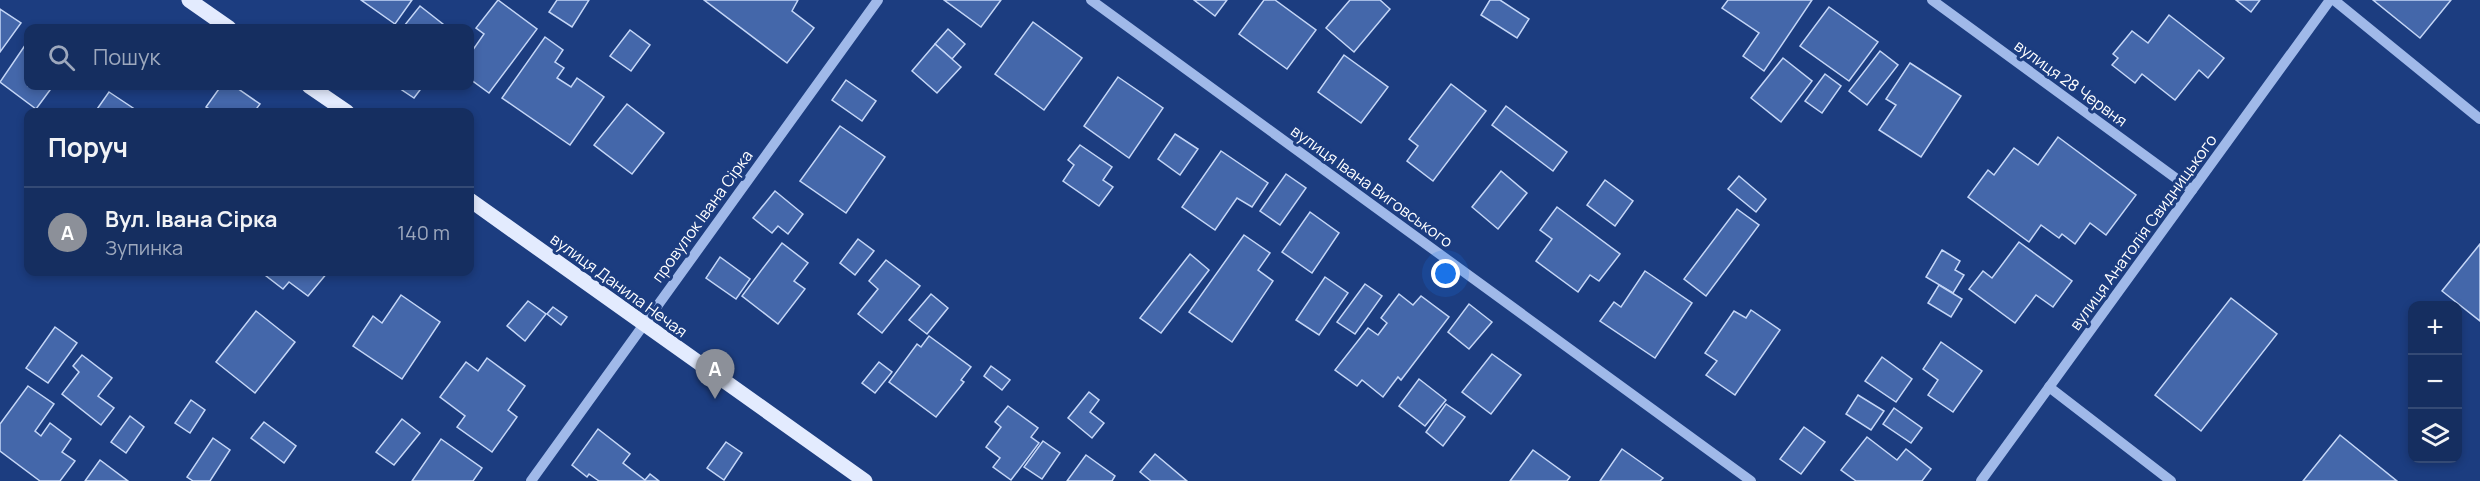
<!DOCTYPE html>
<html lang="uk">
<head>
<meta charset="utf-8">
<style>
	:root { --surface:#152e60; --page:#223a69; --text:#f1f3f6; --muted:#9da8bd; --line:#344a75; --accent:#8c9099 }
	body { margin:0; font-family:Manrope,sans-serif; background:var(--page); color:var(--text) }
	.controls { position:absolute; right:18px; bottom:18px; display:grid; overflow:hidden; border-radius:12px; box-shadow:0 3px 9px #0003 }
	.controls button { width:54px; height:54px; display:grid; place-items:center; padding:0; border:0; border-bottom:2px solid var(--line); background:var(--surface); color:var(--text); font:30px sans-serif }
	.you { position:absolute; left:1446px; top:274px; width:21px; height:21px; margin:-15px; border:4px solid #fff; border-radius:50%; background:#1a73e8; box-shadow:0 0 0 9px #1a73e833 }
	.badge { display:grid; place-items:center; width:39px; height:39px; border-radius:50%; background:var(--accent); color:#fff; font-size:20px; font-weight:700 }
	.pin { position:absolute; translate:-50% -50px; filter:drop-shadow(0 2px 3px #0008) }
	.pin::after { content:''; position:absolute; top:32px; width:21px; height:18px; background:inherit; clip-path:polygon(0 0,100% 0,50% 100%) }
	.list { margin:0; padding:0; list-style:none }
	h2 { display:flex; justify-content:space-between; align-items:center; height:78px; margin:0; padding:0 24px; font-size:26px }
	h2 small { font-size:20px; font-weight:400; color:var(--muted) }
	.list li { display:grid; grid-template-columns:39px 1fr auto; gap:18px; align-items:center; box-sizing:border-box; height:90px; padding:0 24px; border-top:2px solid var(--line) }
	.list b { display:block; font-size:22px; white-space:nowrap }
	.list p { margin:0; font-size:20px; white-space:nowrap; color:var(--muted) }
	.list em { font-size:20px; font-style:normal; color:var(--muted) }
	.icon { flex:none; width:33px; height:33px; fill:none; stroke:currentColor; stroke-width:2; stroke-linecap:round; stroke-linejoin:round }
	.map { position:relative; flex:none; width:2480px; height:481px; overflow:hidden }
	.search { position:absolute; background:var(--surface); box-shadow:0 3px 9px #0003; left:24px; top:24px; width:450px; height:66px; display:flex; align-items:center; gap:15px; box-sizing:border-box; padding:0 21px; border-radius:12px; color:var(--muted); font-size:22px }
	.panel { position:absolute; background:var(--surface); box-shadow:0 3px 9px #0003; left:24px; top:108px; width:450px; height:168px; border-radius:12px }
	.map>svg:first-child { display:block }
	.building { fill:#4467aa; stroke:#c4d6f7; stroke-width:1.5 }
	.lines { fill:none; stroke-linecap:round; stroke-linejoin:round }
	.minor { stroke:#a0b9e9; stroke-width:10 }
	.major { stroke:#e3ebfe; stroke-width:15 }
	.labels { text-anchor:middle; stroke-width:6; stroke-linejoin:round; paint-order:stroke }
	.street-label { font-size:16px; fill:#fff; stroke:#1c3d80 }
</style>
</head>
<body>
<div class="map">
<svg width="2480" height="481" viewBox="0 0 2480 481">
	<rect width="100%" height="100%" fill="#1c3d80"/>
	<!-- building -->
	<g class="building">
		<path d="M361 0H412L395 24Z"/>
		<path d="M498 0 537 29 489 93 470 79V54L484 34 476 28Z"/>
		<path d="M557 0H589L572 27 549 12Z"/>
		<path d="M704 0H798L792 11 814 28 787 63Z"/>
		<path d="M944 0H1001L981 27Z"/>
		<path d="M1194 0H1227L1215 16Z"/>
		<path d="M1264 0H1275L1316 30 1287 69 1239 34Z"/>
		<path d="M1350 0H1380L1390 9 1354 52 1326 28Z"/>
		<path d="M1490 0H1500L1529 19 1517 38 1481 15Z"/>
		<path d="M1728 0H1812L1764 71 1743 56 1759 33 1722 8Z"/>
		<path d="M2236 0H2260L2251 12Z"/>
		<path d="M2373 0H2451L2420 38Z"/>
		<path d="M420 6 448 28H407L404 26Z"/>
		<path d="M1829 7 1878 42 1849 81 1800 46Z"/>
		<path d="M0 9 21 23 0 52Z"/>
		<path d="M2169 15 2224 58 2208 78 2199 70 2175 100 2142 74 2135 83 2112 65 2118 58 2113 54 2132 31 2148 43Z"/>
		<path d="M1033 22 1082 58 1044 110 995 74Z"/>
		<path d="M948 29 965 44 952 59 935 44Z"/>
		<path d="M630 30 650 45 631 71 610 56Z"/>
		<path d="M545 37 563 50 555 62 564 68 557 78 571 87 577 78 604 97 570 145 502 98Z"/>
		<path d="M28 41V86H53L36 109 0 82Z"/>
		<path d="M935 44 961 67 937 93 912 71Z"/>
		<path d="M1880 51 1898 65 1867 105 1849 91Z"/>
		<path d="M1344 55 1388 87 1361 123 1318 92Z"/>
		<path d="M1783 58 1812 81 1781 122 1751 98Z"/>
		<path d="M1910 63 1961 96 1921 157 1879 130 1896 105 1886 99Z"/>
		<path d="M1825 74 1841 86 1822 113 1805 101Z"/>
		<path d="M1118 77 1163 108 1129 158 1084 126Z"/>
		<path d="M846 80 876 101 862 121 832 100Z"/>
		<path d="M1451 84 1486 111 1433 181 1407 161 1418 146 1409 139Z"/>
		<path d="M221 86H234L260 104 254 112H214L206 107Z"/>
		<path d="M396 86H423L414 98Z"/>
		<path d="M109 92 139 112H95Z"/>
		<path d="M627 104 664 133 632 174 594 145Z"/>
		<path d="M1506 106 1567 152 1553 171 1492 125Z"/>
		<path d="M840 126 885 157 846 213 800 181Z"/>
		<path d="M1175 134 1198 149 1180 175 1158 159Z"/>
		<path d="M2058 137 2136 195 2106 235 2090 223 2075 244 2062 234 2059 238 2041 225 2029 242 1968 197 1988 170 1994 175 2014 148 2038 165Z"/>
		<path d="M1080 145 1112 167 1103 180 1113 187 1099 206 1063 181 1074 165 1068 160Z"/>
		<path d="M1221 151 1268 183 1252 207 1237 198 1215 230 1182 207Z"/>
		<path d="M1501 171 1527 193 1498 229 1472 207Z"/>
		<path d="M1286 174 1306 188 1280 225 1260 211Z"/>
		<path d="M1739 176 1766 199 1756 212 1728 189Z"/>
		<path d="M1605 180 1633 201 1615 226 1587 205Z"/>
		<path d="M775 191 803 214 788 234 778 226 772 233 753 218Z"/>
		<path d="M1557 207 1620 254 1599 281 1590 275 1578 292 1536 261 1552 239 1540 230Z"/>
		<path d="M1737 209 1759 225 1706 296 1684 279Z"/>
		<path d="M1310 212 1339 233 1312 273 1282 252Z"/>
		<path d="M1244 235 1270 253 1258 270 1273 281 1232 342 1189 312Z"/>
		<path d="M858 239 874 251 855 275 840 263Z"/>
		<path d="M2019 242 2072 281 2053 307 2036 295 2015 323 1969 289 1983 271 1992 278Z"/>
		<path d="M782 243 808 263 794 281 805 289 778 324 742 296Z"/>
		<path d="M2480 244V321L2442 291Z"/>
		<path d="M1942 250 1960 261 1955 270 1964 275 1953 293 1926 277Z"/>
		<path d="M1190 254 1209 270 1161 333 1140 318Z"/>
		<path d="M720 257 750 279 736 299 706 278Z"/>
		<path d="M886 260 920 286 882 333 858 314 878 289 869 281Z"/>
		<path d="M1645 271 1692 303 1655 358 1600 321 1614 302 1621 307Z"/>
		<path d="M261 272H328L308 296 289 282 283 289Z"/>
		<path d="M1325 277 1348 293 1319 335 1296 320Z"/>
		<path d="M1365 284 1382 296 1355 334 1337 322Z"/>
		<path d="M1939 285 1962 299 1951 317 1928 303Z"/>
		<path d="M931 294 948 308 927 334 909 320Z"/>
		<path d="M1399 294 1413 305 1421 296 1449 317 1401 380 1398 377 1383 397 1362 380 1357 386 1335 370 1368 328 1378 335 1387 323 1381 318Z"/>
		<path d="M401 295 440 322 402 379 353 346 373 316 382 323Z"/>
		<path d="M2231 298 2277 334 2201 431 2155 395Z"/>
		<path d="M528 301 546 314 525 341 507 326Z"/>
		<path d="M1469 304 1492 322 1469 349 1448 332Z"/>
		<path d="M553 307 567 317 561 325 547 314Z"/>
		<path d="M1751 310 1780 330 1735 395 1706 375 1717 361 1705 353 1734 311 1746 318Z"/>
		<path d="M256 311 295 342 255 393 216 362Z"/>
		<path d="M55 327 77 343 48 383 26 368Z"/>
		<path d="M929 336 971 367 961 380 964 382 936 417 889 382 917 344 921 347Z"/>
		<path d="M1941 342 1982 371 1953 412 1928 395 1938 380 1923 369Z"/>
		<path d="M1492 354 1521 375 1491 414 1462 392Z"/>
		<path d="M82 355 112 378 98 396 114 408 101 425 62 394 79 372 73 366Z"/>
		<path d="M1882 357 1912 379 1896 402 1865 381Z"/>
		<path d="M487 358 525 386 508 410 517 417 492 452 457 427 465 416 440 397 466 362 478 371Z"/>
		<path d="M879 362 892 372 875 393 862 383Z"/>
		<path d="M991 366 1010 380 1002 390 984 376Z"/>
		<path d="M1419 379 1446 400 1425 426 1399 406Z"/>
		<path d="M28 386 54 404 35 431 41 436 50 423 71 439 62 452 75 461 60 481H40L0 451V424Z"/>
		<path d="M1089 392 1099 400 1090 412 1104 423 1092 438 1068 418Z"/>
		<path d="M1858 395 1884 411 1871 430 1846 414Z"/>
		<path d="M191 400 205 410 190 433 175 423Z"/>
		<path d="M1446 404 1465 417 1443 446 1426 432Z"/>
		<path d="M1008 406 1038 428 1031 437 1039 443 1011 480 993 467 1000 458 986 447 1001 427 995 422Z"/>
		<path d="M1894 408 1922 428 1911 443 1883 424Z"/>
		<path d="M130 416 144 427 126 453 111 442Z"/>
		<path d="M402 419 420 433 394 465 376 452Z"/>
		<path d="M264 422 296 446 284 463 251 438Z"/>
		<path d="M1804 427 1825 442 1801 474 1780 459Z"/>
		<path d="M598 429 630 454 623 463 645 480 650 474 659 481H599L589 474 587 477 572 465Z"/>
		<path d="M2340 435 2397 481H2303Z"/>
		<path d="M1867 437 1897 460 1906 449 1931 469 1922 481H1856L1841 470Z"/>
		<path d="M213 438 230 450 210 481H193L187 477Z"/>
		<path d="M441 439 482 468 473 481H412Z"/>
		<path d="M1043 441 1060 453 1042 479 1024 467Z"/>
		<path d="M726 442 742 453 724 480 707 468Z"/>
		<path d="M1622 449 1663 478 1660 481H1600Z"/>
		<path d="M1533 450 1570 477 1567 481H1510Z"/>
		<path d="M1155 454 1187 481H1151L1140 472Z"/>
		<path d="M1086 455 1115 476 1112 481H1067Z"/>
		<path d="M100 460 128 481H85Z"/>
	</g>
	<g class="lines">
		<!-- minor -->
		<g class="minor">
			<path d="M1091 0 1751 481"/>
			<path d="M1932 0 2192 190"/>
			<path d="M2334 0 2480 119"/>
			<path d="M2049 387 2171 481"/>
			<path d="M531 481 878 0"/>
			<path d="M1981 481 2330 0"/>
		</g>
		<!-- major -->
		<g class="major">
			<path d="M189 0 229 28"/>
			<path d="M309 86 347 112"/>
			<path d="M470 200 865 481"/>
		</g>
	</g>
	<g class="labels">
		<!-- street labels -->
		<g class="street-label">
			<text transform="translate(2071 83) rotate(36)" y="6">вулиця 28 Червня</text>
			<text transform="translate(1372 186) rotate(36)" y="6">вулиця Івана Виговського</text>
			<text transform="translate(702 216) rotate(-54)" y="6">провулок Івана Сірка</text>
			<text transform="translate(2143 232) rotate(-54)" y="6">вулиця Анатолія Свидницького</text>
			<text transform="translate(619 285) rotate(36)" y="6">вулиця Данила Нечая</text>
		</g>
	</g>
</svg>
<div class="controls">
<button>+</button>
<button>−</button>
<button><svg class="icon" aria-label="layers" viewBox="0 0 24 24"><path d="M12 4l9 5-9 5-9-5zM3 14l9 5 9-5"/></svg></button>
</div>
<div class="you"></div>
<div class="pin badge" style="left:715px;top:399px">A</div>
<div class="search"><svg class="icon" aria-label="search" viewBox="0 0 24 24"><circle cx="10" cy="10" r="6"/><path d="M15 15l6 6"/></svg>Пошук</div>
<section class="panel">
<h2>Поруч<small></small></h2>
<ul class="list">
<li><span class="badge">A</span><div><b>Вул. Івана Сірка</b><p>Зупинка</p></div><em>140 m</em></li>
</ul>
</section>
</div>
</body>
</html>
